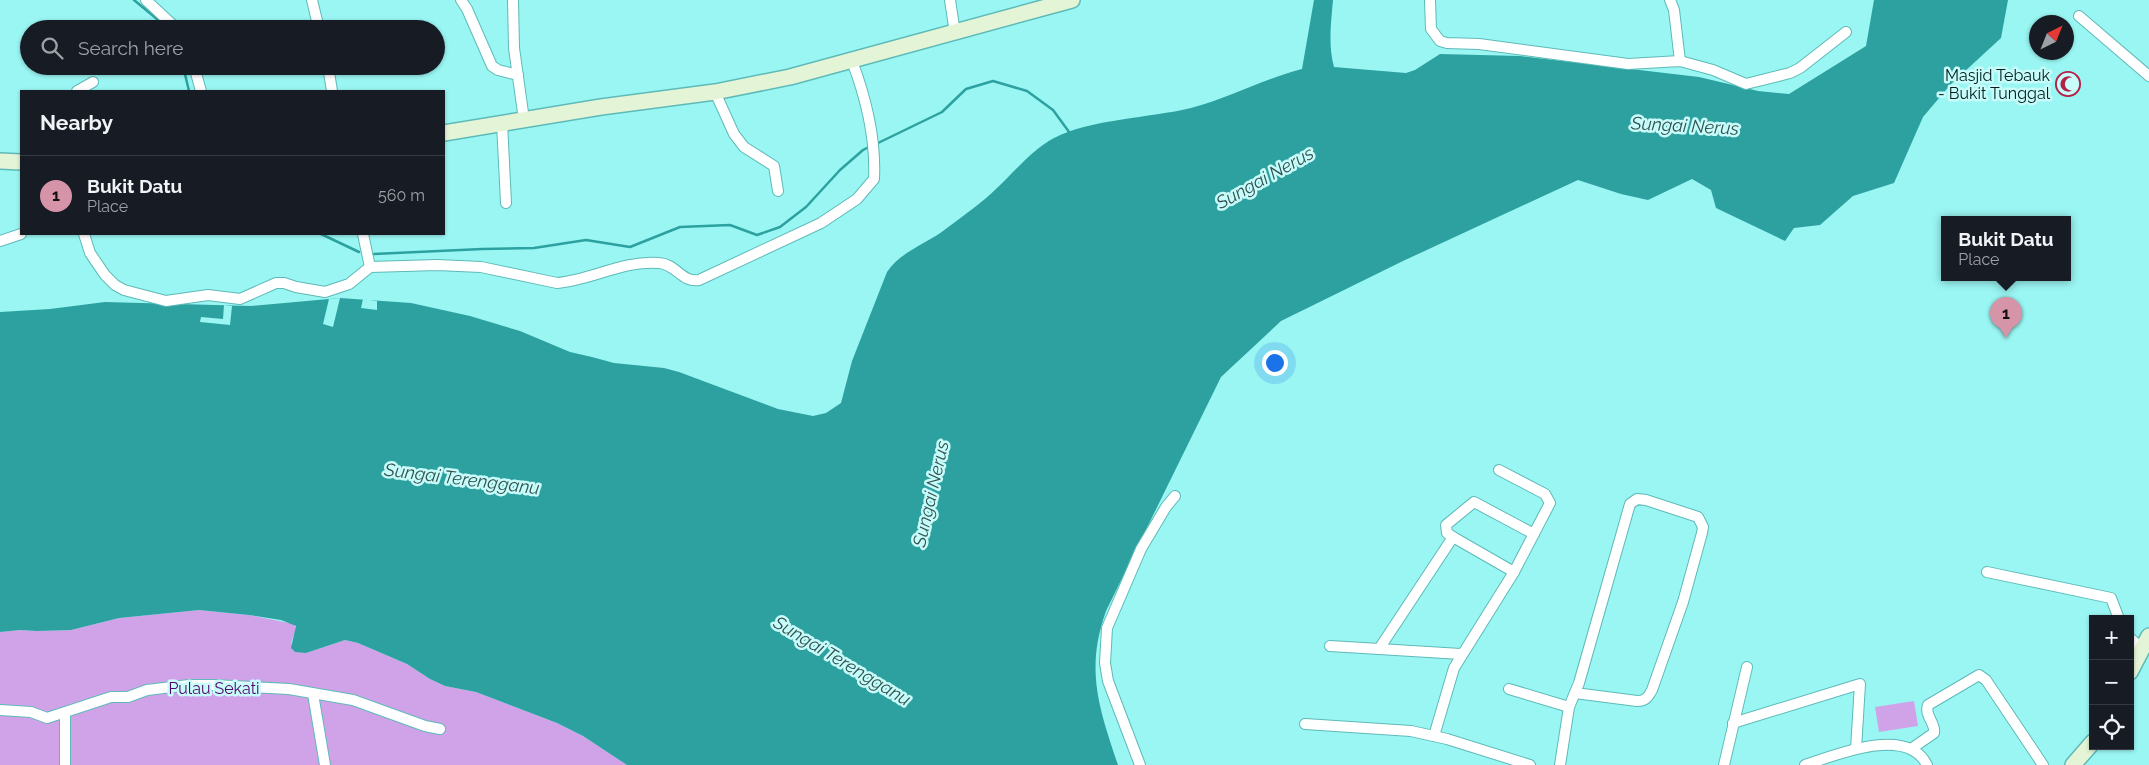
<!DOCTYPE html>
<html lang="en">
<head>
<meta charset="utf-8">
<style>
	:root { --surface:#171b24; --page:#20242c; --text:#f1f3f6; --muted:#9ea1a6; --line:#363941; --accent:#d594a7 }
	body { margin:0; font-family:Raleway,sans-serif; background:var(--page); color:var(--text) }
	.controls { position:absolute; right:15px; bottom:15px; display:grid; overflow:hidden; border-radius:0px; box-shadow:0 1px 4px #0004 }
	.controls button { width:45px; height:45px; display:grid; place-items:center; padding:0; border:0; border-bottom:1px solid var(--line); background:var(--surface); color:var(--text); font:25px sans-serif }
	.compass { position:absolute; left:2029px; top:15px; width:45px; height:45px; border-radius:50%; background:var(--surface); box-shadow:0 1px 4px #0004; rotate:43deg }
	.you { position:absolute; left:1274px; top:362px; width:18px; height:18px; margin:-12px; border:4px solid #fff; border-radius:50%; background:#1a73e8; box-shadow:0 0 0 8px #1a73e833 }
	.badge { display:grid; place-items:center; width:32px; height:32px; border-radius:50%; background:var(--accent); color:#111; font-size:16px; font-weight:700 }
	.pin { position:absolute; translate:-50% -41px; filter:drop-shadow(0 1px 2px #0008) }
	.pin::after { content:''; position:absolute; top:26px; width:18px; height:15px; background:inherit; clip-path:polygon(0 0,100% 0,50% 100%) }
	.popup { position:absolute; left:1941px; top:216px; width:130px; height:65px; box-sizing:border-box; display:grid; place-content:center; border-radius:0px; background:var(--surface); filter:drop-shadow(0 1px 4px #0005); font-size:16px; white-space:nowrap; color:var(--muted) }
	.popup b { font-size:19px; color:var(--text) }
	.popup::after { content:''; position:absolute; left:50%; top:100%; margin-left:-10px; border:10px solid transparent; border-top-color:var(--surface) }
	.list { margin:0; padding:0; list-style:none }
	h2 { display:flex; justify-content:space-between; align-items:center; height:65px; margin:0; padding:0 20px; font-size:21px }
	h2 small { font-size:16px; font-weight:400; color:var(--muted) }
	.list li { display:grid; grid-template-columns:32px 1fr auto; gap:15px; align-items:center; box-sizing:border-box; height:80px; padding:0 20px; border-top:1px solid var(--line) }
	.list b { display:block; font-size:19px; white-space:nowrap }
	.list p { margin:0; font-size:16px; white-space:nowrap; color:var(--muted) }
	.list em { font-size:16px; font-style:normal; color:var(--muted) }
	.icon { flex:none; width:28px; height:28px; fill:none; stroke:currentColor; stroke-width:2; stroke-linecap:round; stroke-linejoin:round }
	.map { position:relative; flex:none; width:2149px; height:765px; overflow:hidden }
	.search { position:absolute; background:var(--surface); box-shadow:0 1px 4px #0004; left:20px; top:20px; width:425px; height:55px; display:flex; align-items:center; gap:12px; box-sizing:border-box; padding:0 18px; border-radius:28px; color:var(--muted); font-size:19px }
	.panel { position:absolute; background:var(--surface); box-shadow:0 1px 4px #0004; left:20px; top:90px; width:425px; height:145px; border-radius:0px }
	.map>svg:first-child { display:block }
	.green { fill:#d0a3e9 }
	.water { fill:#2ca19f }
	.pier { fill:#9af6f3 }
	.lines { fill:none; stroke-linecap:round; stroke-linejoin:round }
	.stream { stroke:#2ca19f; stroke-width:2.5 }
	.street-casing { stroke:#5ebab8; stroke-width:12 }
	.secondary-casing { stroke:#5ebab8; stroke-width:18 }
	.street { stroke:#fff; stroke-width:10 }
	.secondary { stroke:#e4f5d7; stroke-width:15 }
	.labels { text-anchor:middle; stroke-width:5; stroke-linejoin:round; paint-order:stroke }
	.poi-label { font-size:16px; fill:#011f1e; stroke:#c8fcfa; text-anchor:end }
	.park-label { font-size:16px; fill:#50066c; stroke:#c8fcfa }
	.water-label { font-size:18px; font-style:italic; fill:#305251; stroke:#c8fcfa }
</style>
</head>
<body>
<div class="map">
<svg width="2149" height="765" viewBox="0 0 2149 765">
	<rect width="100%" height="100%" fill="#9af6f3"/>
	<!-- green -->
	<g class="green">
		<path d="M199 610 249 615 294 624 296 629 291 643 306 653 345 640 358 643 407 664 430 679 445 686 476 692 557 723 583 736 627 765H0V632L20 630 37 631 71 630 119 618Z"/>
		<path d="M1914 701 1918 726 1879 732 1875 707Z"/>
	</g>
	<!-- water -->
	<path class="water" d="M1314 0H1333C1331 23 1328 45 1334 67L1406 73 1415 70 1440 54 1520 56 1699 77 1758 91 1789 94 1866 46 1874 0H2008L2001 38 1951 84 1923 117 1894 183 1853 196 1820 225 1794 228 1785 241 1716 208 1711 190 1692 179 1648 200 1621 194 1578 180 1403 261 1281 321 1221 377 1106 611C1085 670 1099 708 1118 765H627L583 736 557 723 476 692 445 686 430 679 407 664 358 643 345 640 306 653 295 652 291 648 296 626 281 620 249 615 199 610 119 618 71 630 37 631 20 630 0 632V312L50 309 105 302 251 306 340 298 411 303 470 316 520 331 570 352 592 357 614 363 664 368 679 372 778 409 813 416 826 413 841 403 852 361 887 272C901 251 927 244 947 228 964 215 982 203 997 188 1015 171 1032 150 1054 138 1090 119 1150 118 1191 108 1229 98 1263 79 1302 69Z"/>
	<!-- pier -->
	<g class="pier">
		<path d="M340 298 333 327 323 324 329 299Z"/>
		<path d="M363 299 377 301V310L361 308Z"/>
		<path d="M224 305 232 306 230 325 200 322 201 317 223 319Z"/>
	</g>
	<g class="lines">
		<!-- stream -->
		<g class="stream">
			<path d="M134 0 169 29"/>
			<path d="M183 66 189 91"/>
			<path d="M876 144 942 112 966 89 993 81 1027 91 1053 110 1072 136"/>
			<path d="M321 234 359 252"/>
			<path d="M374 254 482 249 534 248 586 240 630 247 680 227 730 225 757 235 780 227 806 207 840 170 863 150 871 146"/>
		</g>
		<defs>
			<g id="street">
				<path d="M146 0 177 29"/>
				<path d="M312 0 319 29"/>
				<path d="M461 0 467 9 492 66 498 70 518 75"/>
				<path d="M513 0 514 48 524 120"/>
				<path d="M950 0 955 33"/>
				<path d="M1430 0 1431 29 1440 41 1447 43 1479 44 1628 64 1680 61 1713 70 1746 84 1790 73 1800 68 1846 32"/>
				<path d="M1670 0 1674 10 1680 61"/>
				<path d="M2079 16 2149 76"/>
				<path d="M194 66 201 91"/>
				<path d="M328 66 332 91"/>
				<path d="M77 91 93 82"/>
				<path d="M715 92 734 134 744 147 774 166 778 191"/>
				<path d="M502 123 506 203"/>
				<path d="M84 234 90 253 105 275 115 285 124 290 166 301 208 295 240 299 276 283H284L296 287 325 292 349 284 370 267 437 265 481 267 557 283C592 280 623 260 659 263 676 264 682 283 699 280L821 223 857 199 874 179C876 139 866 98 852 61"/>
				<path d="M363 234 370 267"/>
				<path d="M0 241 21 234"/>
				<path d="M1514 572 1453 537 1447 533 1446 525 1474 502 1534 534"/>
				<path d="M1987 572 2111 598 2119 619"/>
				<path d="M2130 638 2143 649"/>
				<path d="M1330 646 1461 654"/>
				<path d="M1379 649 1453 537"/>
				<path d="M1509 689 1569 707"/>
				<path d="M313 694 325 765"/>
				<path d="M0 710 31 712 47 718 111 697H128L147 690 189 685H214L289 689 353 700 425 726 440 729"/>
				<path d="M1733 723 1860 684 1856 749"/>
				<path d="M1305 724 1411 731 1447 739 1530 765"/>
				<path d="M1434 736 1454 668 1514 572 1550 503 1545 494 1499 470"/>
				<path d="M1911 749 1934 733C1936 723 1924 716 1928 705L1979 675 1986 680 2043 765"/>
				<path d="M65 765V713"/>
				<path d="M1140 765 1108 681 1105 663 1107 628 1141 549 1166 507 1175 496"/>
				<path d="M1560 765 1569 707 1579 683 1630 504 1637 499 1646 500 1698 517 1703 527 1702 533 1683 602 1652 690C1648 697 1646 701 1637 701L1575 693"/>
				<path d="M1724 765 1747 667"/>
				<path d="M1805 765C1836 755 1907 725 1927 765"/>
			</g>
			<g id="secondary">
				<path d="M444 133 601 107 715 92 790 77 1072 0"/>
				<path d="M0 161 21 162"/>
				<path d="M2130 672 2149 636"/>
				<path d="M2073 765 2093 742"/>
			</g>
		</defs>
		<!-- street casing -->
		<use href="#street" class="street-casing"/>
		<!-- secondary casing -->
		<use href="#secondary" class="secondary-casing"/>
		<!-- street -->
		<use href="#street" class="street"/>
		<!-- secondary -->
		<use href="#secondary" class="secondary"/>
	</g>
	<!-- icons -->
	<defs>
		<symbol id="mosque-ring" viewBox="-11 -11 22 22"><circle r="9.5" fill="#c8fcfa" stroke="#b32146" stroke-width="1.5"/><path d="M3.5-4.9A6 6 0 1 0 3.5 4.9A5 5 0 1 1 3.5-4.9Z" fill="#b32146"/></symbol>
	</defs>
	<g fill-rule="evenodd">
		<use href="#mosque-ring" x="2054" y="70" width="28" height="28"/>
	</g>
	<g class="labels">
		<!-- poi labels -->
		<g class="poi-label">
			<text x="2050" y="81">Masjid Tebauk<tspan x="2050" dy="18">- Bukit Tunggal</tspan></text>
		</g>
		<!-- park labels -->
		<g class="park-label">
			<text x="214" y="694">Pulau Sekati</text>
		</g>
		<!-- water labels -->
		<g class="water-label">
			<text transform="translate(1685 126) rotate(3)" y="6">Sungai Nerus</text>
			<text transform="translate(1265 178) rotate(-29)" y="6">Sungai Nerus</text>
			<text transform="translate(462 479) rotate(7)" y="6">Sungai Terengganu</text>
			<text transform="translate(931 494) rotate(-77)" y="6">Sungai Nerus</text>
			<text transform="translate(842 661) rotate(31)" y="6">Sungai Terengganu</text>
		</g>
	</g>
</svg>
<div class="controls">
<button>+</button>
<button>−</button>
<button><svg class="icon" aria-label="locate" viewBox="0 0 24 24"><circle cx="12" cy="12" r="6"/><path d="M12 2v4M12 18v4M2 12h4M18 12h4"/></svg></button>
</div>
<svg class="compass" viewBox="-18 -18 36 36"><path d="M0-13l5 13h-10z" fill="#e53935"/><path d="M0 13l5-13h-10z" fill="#9ea1a6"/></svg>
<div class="you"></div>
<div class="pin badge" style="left:2006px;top:338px">1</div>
<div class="popup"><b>Bukit Datu</b>Place</div>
<div class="search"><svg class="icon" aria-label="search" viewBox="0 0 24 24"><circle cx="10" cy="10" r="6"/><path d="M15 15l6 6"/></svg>Search here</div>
<section class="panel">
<h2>Nearby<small></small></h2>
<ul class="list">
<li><span class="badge">1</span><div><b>Bukit Datu</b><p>Place</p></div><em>560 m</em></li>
</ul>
</section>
</div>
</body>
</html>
